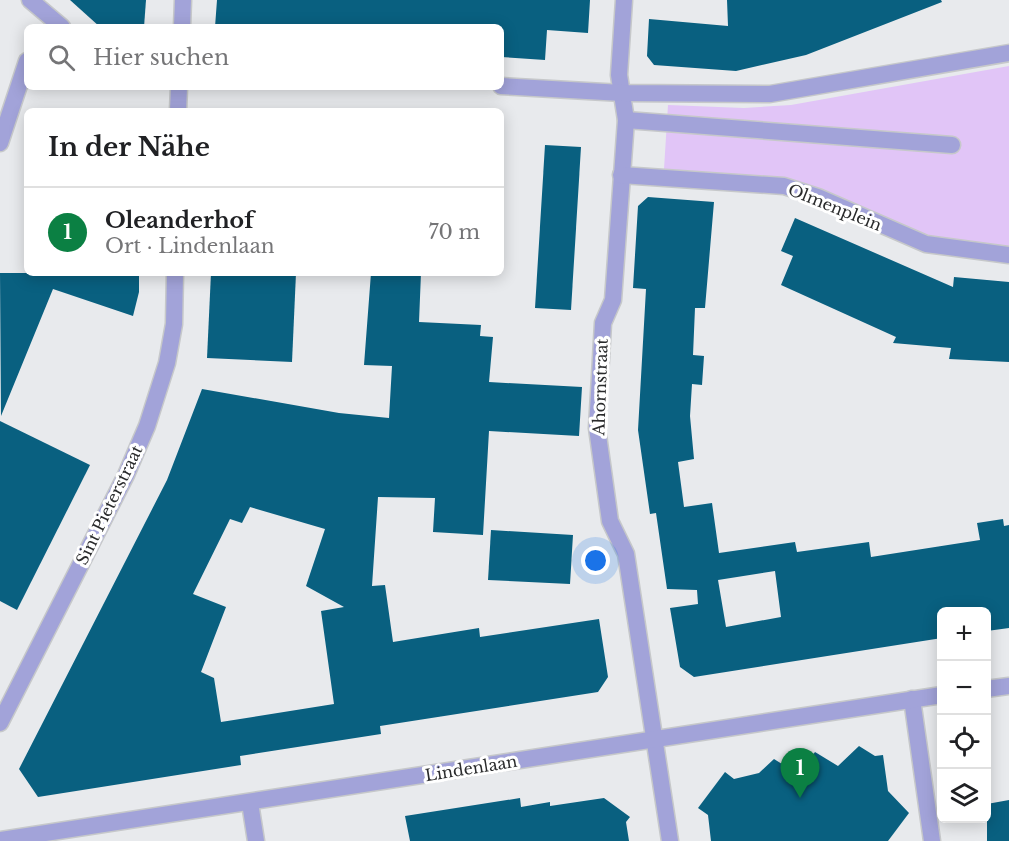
<!DOCTYPE html>
<html lang="de">
<head>
<meta charset="utf-8">
<style>
	:root { --surface:#fff; --page:#f2f2f2; --text:#202124; --muted:#757577; --line:#e0e0e0; --accent:#0b8043 }
	body { margin:0; font-family:"Libre Baskerville",serif; background:var(--page); color:var(--text) }
	.controls { position:absolute; right:18px; bottom:18px; display:grid; overflow:hidden; border-radius:9px; box-shadow:0 3px 15px #0003 }
	.controls button { width:54px; height:54px; display:grid; place-items:center; padding:0; border:0; border-bottom:2px solid var(--line); background:var(--surface); color:var(--text); font:30px sans-serif }
	.you { position:absolute; left:596px; top:561px; width:21px; height:21px; margin:-15px; border:4px solid #fff; border-radius:50%; background:#1a73e8; box-shadow:0 0 0 9px #1a73e833 }
	.badge { display:grid; place-items:center; width:39px; height:39px; border-radius:50%; background:var(--accent); color:#fff; font-size:20px; font-weight:700 }
	.pin { position:absolute; translate:-50% -50px; filter:drop-shadow(0 2px 3px #0008) }
	.pin::after { content:''; position:absolute; top:32px; width:21px; height:18px; background:inherit; clip-path:polygon(0 0,100% 0,50% 100%) }
	.list { margin:0; padding:0; list-style:none }
	h2 { display:flex; justify-content:space-between; align-items:center; height:78px; margin:0; padding:0 24px; font-size:26px }
	h2 small { font-size:20px; font-weight:400; color:var(--muted) }
	.list li { display:grid; grid-template-columns:39px 1fr auto; gap:18px; align-items:center; box-sizing:border-box; height:90px; padding:0 24px; border-top:2px solid var(--line) }
	.list b { display:block; font-size:22px; white-space:nowrap }
	.list p { margin:0; font-size:20px; white-space:nowrap; color:var(--muted) }
	.list em { font-size:20px; font-style:normal; color:var(--muted) }
	.icon { flex:none; width:33px; height:33px; fill:none; stroke:currentColor; stroke-width:2; stroke-linecap:round; stroke-linejoin:round }
	.map { position:relative; flex:none; width:1009px; height:841px; overflow:hidden }
	.search { position:absolute; background:var(--surface); box-shadow:0 3px 15px #0003; left:24px; top:24px; width:480px; height:66px; display:flex; align-items:center; gap:15px; box-sizing:border-box; padding:0 21px; border-radius:9px; color:var(--muted); font-size:22px }
	.panel { position:absolute; background:var(--surface); box-shadow:0 3px 15px #0003; left:24px; top:108px; width:480px; height:168px; border-radius:9px }
	.map>svg:first-child { display:block }
	.green { fill:#e1c5f7 }
	.building { fill:#096080; fill-rule:evenodd }
	.lines { fill:none; stroke-linecap:round; stroke-linejoin:round }
	.service-casing { stroke:#c6c8ca; stroke-width:19 }
	.pedestrian-casing { stroke:#c6c8ca; stroke-width:19 }
	.minor-casing { stroke:#c6c8ca; stroke-width:19 }
	.tertiary-casing { stroke:#c6c8ca; stroke-width:19 }
	.service { stroke:#a2a3d9; stroke-width:16 }
	.pedestrian { stroke:#a2a3d9; stroke-width:16 }
	.minor { stroke:#a2a3d9; stroke-width:16 }
	.tertiary { stroke:#a2a3d9; stroke-width:16 }
	.labels { text-anchor:middle; stroke-width:6; stroke-linejoin:round; paint-order:stroke }
	.street-label { font-size:16px; fill:#2a2b2c; stroke:#fff }
</style>
</head>
<body>
<div class="map">
<svg width="1009" height="841" viewBox="0 0 1009 841">
	<rect width="100%" height="100%" fill="#e8eaed"/>
	<!-- green -->
	<path class="green" d="M1009 66V248L937 240 780 177 664 169 668 105 744 108 791 105Z"/>
	<!-- building -->
	<g class="building">
		<path d="M70 0H146L144 27H100Z"/>
		<path d="M217 0H590L588 33 547 30 545 60 501 57V27H215Z"/>
		<path d="M727 0H941L942 2 806 55 736 71 654 65 647 56 649 19 728 26Z"/>
		<path d="M545 145 581 147 571 310 535 308Z"/>
		<path d="M648 197 714 202 705 308H695L693 355 704 356 702 385 692 384 690 416 694 459 678 462 684 507 712 503 719 553 795 542 797 552 869 542 871 557 980 540 977 523 1003 519 1004 526 1009 525V628L987 631V612H942V638L694 677 680 667 670 608 698 604 697 590 667 589 656 513 650 514 638 430 646 289 633 288 638 206ZM775 571 781 617 726 627 718 580Z"/>
		<path d="M795 218 953 287 954 277 1009 282V362L949 359 951 348 893 343 896 337 781 285 793 256 781 251Z"/>
		<path d="M0 273H139V292L133 316 53 289 1 416Z"/>
		<path d="M211 273H296L292 362 207 358Z"/>
		<path d="M371 273H421L419 322 481 325 480 336 493 337 489 382 582 387 579 436 489 431 483 535 433 532 435 498 378 497 372 586 385 585 393 642 479 628 480 637 599 619 608 677 598 692 380 726 381 734 240 756 241 765 38 797 19 769 167 480 202 389 339 413 389 418 392 366 364 365ZM250 507 325 529 306 586 344 607 321 611 334 704 221 722 214 678 201 672 226 607 193 594 230 519 242 523Z"/>
		<path d="M0 421 90 465 17 610 0 601Z"/>
		<path d="M491 530 573 535 570 584 488 580Z"/>
		<path d="M859 746 875 756 883 755 888 791 909 813 888 841H711L708 815 698 808 725 772 734 779 759 773 774 759 798 774 815 752 838 766Z"/>
		<path d="M520 798 521 807 550 802V806L604 798 630 817 626 822 629 841H410L405 816Z"/>
		<path d="M1009 800V841H987V804Z"/>
	</g>
	<g class="lines">
		<defs>
			<path id="service" d="M250 803 256 841"/>
			<path id="pedestrian" d="M626 120 952 145"/>
			<g id="minor">
				<path d="M30 0 62 27"/>
				<path d="M624 0 619 75 626 120 613 300 603 323 597 428 610 521 626 554 670 841"/>
				<path d="M182 27 183 0"/>
				<path d="M501 86 622 93 770 94 1009 53"/>
				<path d="M178 111 179 87"/>
				<path d="M0 143 27 61"/>
				<path d="M621 175 784 186 818 197 926 244 1009 255"/>
				<path d="M912 699 932 841"/>
				<path d="M0 723 126 475 147 426 167 363 174 324 175 273"/>
			</g>
			<g id="tertiary">
				<path d="M986 689 1009 686"/>
				<path d="M0 840 942 695"/>
			</g>
		</defs>
		<!-- service casing -->
		<use href="#service" class="service-casing"/>
		<!-- pedestrian casing -->
		<use href="#pedestrian" class="pedestrian-casing"/>
		<!-- minor casing -->
		<use href="#minor" class="minor-casing"/>
		<!-- tertiary casing -->
		<use href="#tertiary" class="tertiary-casing"/>
		<!-- service -->
		<use href="#service" class="service"/>
		<!-- pedestrian -->
		<use href="#pedestrian" class="pedestrian"/>
		<!-- minor -->
		<use href="#minor" class="minor"/>
		<!-- tertiary -->
		<use href="#tertiary" class="tertiary"/>
	</g>
	<g class="labels">
		<!-- street labels -->
		<g class="street-label">
			<text transform="translate(835 207) rotate(22)" y="6">Olmenplein</text>
			<text transform="translate(600 387) rotate(-88)" y="6">Ahornstraat</text>
			<text transform="translate(109 505) rotate(-64)" y="6">Sint Pieterstraat</text>
			<text transform="translate(471 768) rotate(-9)" y="6">Lindenlaan</text>
		</g>
	</g>
</svg>
<div class="controls">
<button>+</button>
<button>−</button>
<button><svg class="icon" aria-label="locate" viewBox="0 0 24 24"><circle cx="12" cy="12" r="6"/><path d="M12 2v4M12 18v4M2 12h4M18 12h4"/></svg></button>
<button><svg class="icon" aria-label="layers" viewBox="0 0 24 24"><path d="M12 4l9 5-9 5-9-5zM3 14l9 5 9-5"/></svg></button>
</div>
<div class="you"></div>
<div class="pin badge" style="left:800px;top:798px">1</div>
<div class="search"><svg class="icon" aria-label="search" viewBox="0 0 24 24"><circle cx="10" cy="10" r="6"/><path d="M15 15l6 6"/></svg>Hier suchen</div>
<section class="panel">
<h2>In der Nähe<small></small></h2>
<ul class="list">
<li><span class="badge">1</span><div><b>Oleanderhof</b><p>Ort · Lindenlaan</p></div><em>70 m</em></li>
</ul>
</section>
</div>
</body>
</html>
